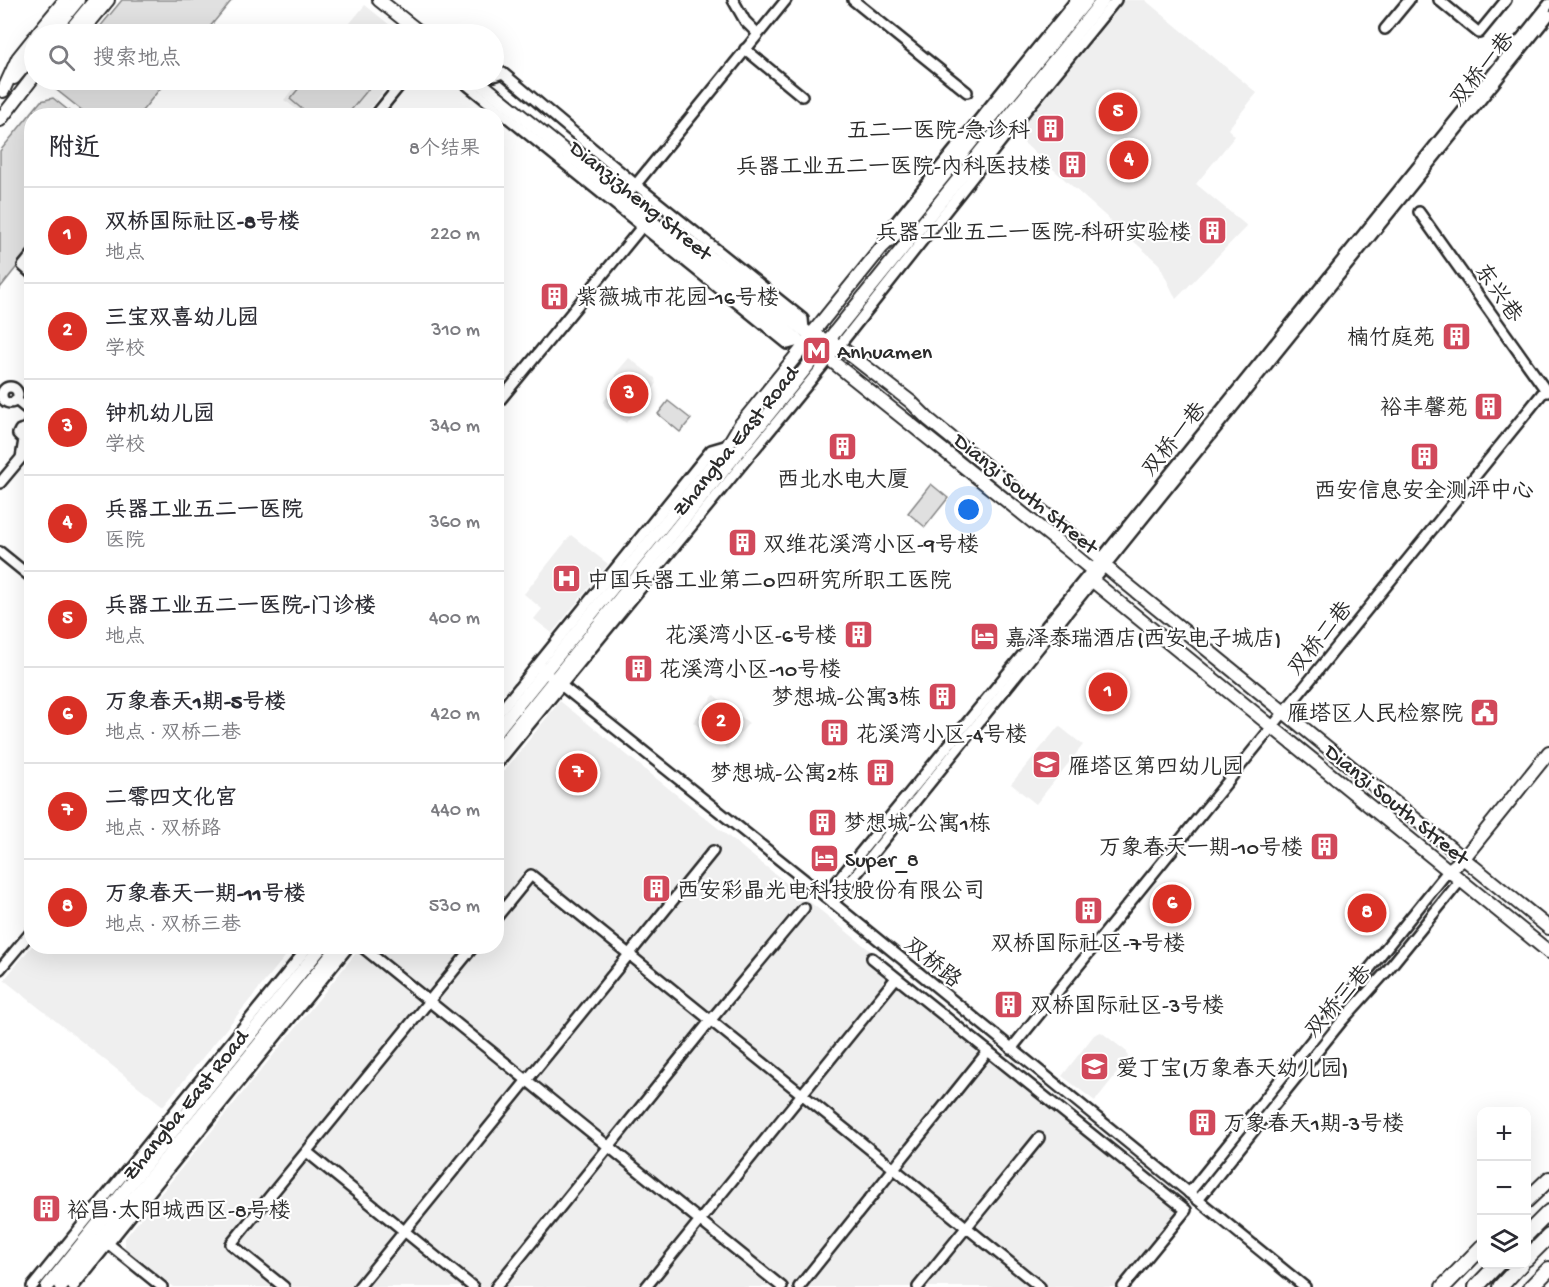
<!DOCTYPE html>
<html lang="zh">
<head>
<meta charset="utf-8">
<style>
	:root { --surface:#fff; --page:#f2f2f3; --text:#2b2b33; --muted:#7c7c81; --line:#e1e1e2; --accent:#d93025 }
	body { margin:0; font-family:"Gochi Hand","LXGW WenKai TC",sans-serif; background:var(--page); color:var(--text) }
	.controls { position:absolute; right:18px; bottom:18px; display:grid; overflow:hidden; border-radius:12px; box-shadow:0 6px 24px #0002 }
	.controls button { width:54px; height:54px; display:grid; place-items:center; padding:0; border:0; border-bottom:2px solid var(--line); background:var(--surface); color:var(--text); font:30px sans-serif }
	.you { position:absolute; left:969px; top:510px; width:21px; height:21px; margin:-15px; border:4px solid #fff; border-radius:50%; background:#1a73e8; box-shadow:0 0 0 9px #1a73e833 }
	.badge { display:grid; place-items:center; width:39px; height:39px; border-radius:50%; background:var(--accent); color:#fff; font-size:20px; font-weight:700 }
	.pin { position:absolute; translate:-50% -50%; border:3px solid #fff; box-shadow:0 2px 6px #0006 }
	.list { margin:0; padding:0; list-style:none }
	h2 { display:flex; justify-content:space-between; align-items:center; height:78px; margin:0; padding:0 24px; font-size:26px }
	h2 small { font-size:20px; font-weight:400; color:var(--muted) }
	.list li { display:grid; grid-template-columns:39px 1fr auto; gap:18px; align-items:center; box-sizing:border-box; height:96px; padding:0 24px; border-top:2px solid var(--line) }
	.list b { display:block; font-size:22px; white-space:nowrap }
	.list p { margin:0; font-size:20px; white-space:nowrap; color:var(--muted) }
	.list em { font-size:20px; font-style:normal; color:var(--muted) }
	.icon { flex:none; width:33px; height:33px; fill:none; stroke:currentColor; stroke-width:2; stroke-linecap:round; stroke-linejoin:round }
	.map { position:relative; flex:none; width:1549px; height:1287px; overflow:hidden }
	.search { position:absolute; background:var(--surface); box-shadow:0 6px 24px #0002; left:24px; top:24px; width:480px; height:66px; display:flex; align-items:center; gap:15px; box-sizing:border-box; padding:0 21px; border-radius:33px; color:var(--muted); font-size:22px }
	.panel { position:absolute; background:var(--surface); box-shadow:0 6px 24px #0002; left:24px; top:108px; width:480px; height:846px; border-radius:24px }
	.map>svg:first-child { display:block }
	.built { fill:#efefef }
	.green { fill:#e0e0e0; stroke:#868686; stroke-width:1.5 }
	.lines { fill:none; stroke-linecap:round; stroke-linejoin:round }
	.minor-casing { stroke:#2b2b2b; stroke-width:14 }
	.major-casing { stroke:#2b2b2b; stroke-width:16 }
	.highway-casing { stroke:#2b2b2b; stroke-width:18 }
	.minor { stroke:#fff; stroke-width:9 }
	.major { stroke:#fff; stroke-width:12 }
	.highway { stroke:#fff; stroke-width:14 }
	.labels { text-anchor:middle; stroke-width:4.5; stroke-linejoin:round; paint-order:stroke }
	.street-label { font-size:22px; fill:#2b2b2b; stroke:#fff }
	.poi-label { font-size:22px; fill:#2b2b2b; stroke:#fff; text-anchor:start }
</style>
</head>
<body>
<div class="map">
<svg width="1549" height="1287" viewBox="0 0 1549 1287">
	<rect width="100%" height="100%" fill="#fff"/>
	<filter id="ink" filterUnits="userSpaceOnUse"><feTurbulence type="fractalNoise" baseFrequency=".0167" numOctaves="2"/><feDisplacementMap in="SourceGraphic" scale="12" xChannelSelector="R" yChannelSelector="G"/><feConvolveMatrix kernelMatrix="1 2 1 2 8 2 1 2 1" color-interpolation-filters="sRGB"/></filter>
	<g filter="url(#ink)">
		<!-- built -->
		<g class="built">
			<path d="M1122 0H1145L1257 93 1228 129 1235 136 1196 184 1247 226 1176 299 1159 264 1015 135Z"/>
			<path d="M365 5 401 34H341Z"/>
			<path d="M298 80H392L365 115H305L284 100 299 81Z"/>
			<path d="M629 358 655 378 656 385 626 423 604 405V401L615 388 616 373Z"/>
			<path d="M571 535 608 564 552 633 534 619 542 609 524 594Z"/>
			<path d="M714 695 749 723 727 749 693 722Z"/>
			<path d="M560 701 1194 1211 1132 1287H174L125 1248V1238L361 947 496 946 497 780Z"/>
			<path d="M1059 726 1083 745 1036 804 1011 784Z"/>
			<path d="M32 946H293V947L163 1106 4 980Z"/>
			<path d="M1101 1032 1127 1052 1128 1059 1095 1101 1062 1076 1094 1035Z"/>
		</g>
		<!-- green -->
		<g class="green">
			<path d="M122 0H232L204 34H94Z"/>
			<path d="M58 80H167L138 116 88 115 54 88Z"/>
			<path d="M302 80H363L371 86 347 115H309L290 99 304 82Z"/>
			<path d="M53 98 74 115 32 116 31 249 0 288V151L41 101Z"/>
			<path d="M668 401 691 419 680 432 658 414Z"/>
			<path d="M931 484 948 498 925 527 908 513Z"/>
		</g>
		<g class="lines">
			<defs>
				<g id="minor">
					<path d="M733 0 745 21 758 34"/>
					<path d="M853 0 967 92"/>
					<path d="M1439 0 1479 33 1506 0"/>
					<path d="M1385 29 1409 0"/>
					<path d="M745 49 802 96"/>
					<path d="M494 76 503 73 635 184 803 319 804 330"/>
					<path d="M461 80 788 344 799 341"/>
					<path d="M375 116 404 80"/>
					<path d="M624 199 786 0"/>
					<path d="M1419 212 1547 392"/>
					<path d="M884 242 890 229 1076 0"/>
					<path d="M32 255 23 266 32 274"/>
					<circle cx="10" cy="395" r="8"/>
					<path d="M16 400 32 413"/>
					<path d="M496 405 645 223"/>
					<path d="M0 483 21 458 24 440 18 434 20 430 27 428 32 416"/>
					<path d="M0 552 32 578"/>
					<path d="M537 666 816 889 1305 1287"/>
					<path d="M496 716 711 450 728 445"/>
					<path d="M496 765 839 346 1010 130 1116 0"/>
					<path d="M825 896 1101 559 1549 4"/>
					<path d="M833 903 1549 15"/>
					<path d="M496 918 531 875 1040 1287"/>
					<path d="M361 946 782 1287"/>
					<path d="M872 958 1186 1210 1123 1287"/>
					<path d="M0 969 32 931"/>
					<path d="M1011 1049 1545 390"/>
					<path d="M307 1152 473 1287"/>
					<path d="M1189 1193 1448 871"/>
					<path d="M1198 1200 1341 1022 1386 972 1460 881"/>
					<path d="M105 1241 162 1287"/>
					<path d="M32 1287 309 946"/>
					<path d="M73 1287 349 946"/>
					<path d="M284 1287 231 1244 474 946"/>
					<path d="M359 1287 713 851"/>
					<path d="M496 1287 710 1021 804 908"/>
					<path d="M646 1287 896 978"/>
					<path d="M799 1287 988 1051"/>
					<path d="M918 1287 1039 1138"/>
				</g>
				<g id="major">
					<path d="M379 0 422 34"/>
					<path d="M37 34 65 0"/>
					<path d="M50 34 78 0"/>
					<path d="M67 34 95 0"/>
					<path d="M80 34 108 0"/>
					<path d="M14 78 34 54"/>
					<path d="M477 80 799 341 820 352 833 362 1068 550 1091 569 1094 582 1549 952"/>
					<path d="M3 91 18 58 34 38"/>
					<path d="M0 120 34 76"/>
					<path d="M667 224 804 330C815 338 827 339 839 346L911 402 928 419 1101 559 1105 566 1118 577 1549 928"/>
					<path d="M496 732 728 445 740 425 805 345 811 335 882 247 898 232 1087 0"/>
					<path d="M496 752 1103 0"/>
					<path d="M1448 871 1463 859 1549 752"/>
					<path d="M47 1287 322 946"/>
					<path d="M61 1287 339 946"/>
				</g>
				<g id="highway">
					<path d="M1526 1201 1549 1179"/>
					<path d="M1526 1235 1549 1212"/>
					<path d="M1526 1259 1549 1236"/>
					<path d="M1443 1287 1482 1247"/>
					<path d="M1476 1287 1498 1264"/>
					<path d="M1500 1287 1521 1264"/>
					<path d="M1531 1287 1549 1269"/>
				</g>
			</defs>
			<!-- minor casing -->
			<use href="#minor" class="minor-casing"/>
			<!-- major casing -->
			<use href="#major" class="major-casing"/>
			<!-- highway casing -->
			<use href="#highway" class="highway-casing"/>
			<!-- minor -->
			<use href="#minor" class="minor"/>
			<!-- major -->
			<use href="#major" class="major"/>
			<!-- highway -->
			<use href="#highway" class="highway"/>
		</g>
	</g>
	<!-- icons -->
	<defs>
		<symbol id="building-square" viewBox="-11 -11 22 22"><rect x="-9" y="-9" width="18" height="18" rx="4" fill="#d1495b" stroke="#fff"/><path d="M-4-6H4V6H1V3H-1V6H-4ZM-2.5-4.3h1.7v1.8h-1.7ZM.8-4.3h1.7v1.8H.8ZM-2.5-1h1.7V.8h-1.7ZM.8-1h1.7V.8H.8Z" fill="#fff"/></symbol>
		<symbol id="metro-square" viewBox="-11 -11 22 22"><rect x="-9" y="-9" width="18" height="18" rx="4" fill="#d1495b" stroke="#fff"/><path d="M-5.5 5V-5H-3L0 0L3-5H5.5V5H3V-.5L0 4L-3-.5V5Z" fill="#fff"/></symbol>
		<symbol id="hospital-square" viewBox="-11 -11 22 22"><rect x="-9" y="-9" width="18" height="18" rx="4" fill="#d1495b" stroke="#fff"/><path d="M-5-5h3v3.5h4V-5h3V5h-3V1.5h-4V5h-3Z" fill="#fff"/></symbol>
		<symbol id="hotel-square" viewBox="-11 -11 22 22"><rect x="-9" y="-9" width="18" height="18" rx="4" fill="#d1495b" stroke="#fff"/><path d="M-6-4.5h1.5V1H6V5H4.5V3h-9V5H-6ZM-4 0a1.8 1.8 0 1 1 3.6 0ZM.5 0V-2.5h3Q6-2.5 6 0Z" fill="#fff"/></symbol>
		<symbol id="civic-square" viewBox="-11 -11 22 22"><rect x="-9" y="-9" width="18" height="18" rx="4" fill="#d1495b" stroke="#fff"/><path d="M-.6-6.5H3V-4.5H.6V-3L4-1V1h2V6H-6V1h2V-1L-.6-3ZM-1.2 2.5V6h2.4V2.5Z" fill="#fff"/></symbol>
		<symbol id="school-square" viewBox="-11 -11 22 22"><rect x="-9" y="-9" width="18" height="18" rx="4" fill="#d1495b" stroke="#fff"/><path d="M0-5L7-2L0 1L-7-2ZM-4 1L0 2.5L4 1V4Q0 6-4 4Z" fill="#fff"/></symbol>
	</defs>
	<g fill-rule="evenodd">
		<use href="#building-square" x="1034" y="112" width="33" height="33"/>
		<use href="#building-square" x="1056" y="148" width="33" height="33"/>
		<use href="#building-square" x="1196" y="214" width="33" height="33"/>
		<use href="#building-square" x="538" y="280" width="33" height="33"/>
		<use href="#building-square" x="1440" y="320" width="33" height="33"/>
		<use href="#metro-square" x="800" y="334" width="33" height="33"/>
		<use href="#building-square" x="1472" y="390" width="33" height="33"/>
		<use href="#building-square" x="826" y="430" width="33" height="33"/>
		<use href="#building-square" x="1408" y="440" width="33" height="33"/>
		<use href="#building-square" x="726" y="526" width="33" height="33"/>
		<use href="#hospital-square" x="550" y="562" width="33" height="33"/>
		<use href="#building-square" x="842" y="618" width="33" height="33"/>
		<use href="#hotel-square" x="968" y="620" width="33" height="33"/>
		<use href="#building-square" x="622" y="652" width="33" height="33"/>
		<use href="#building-square" x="926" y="680" width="33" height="33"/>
		<use href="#civic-square" x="1468" y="696" width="33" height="33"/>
		<use href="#building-square" x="818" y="716" width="33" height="33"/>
		<use href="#school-square" x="1030" y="748" width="33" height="33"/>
		<use href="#building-square" x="864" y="756" width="33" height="33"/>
		<use href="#building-square" x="806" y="806" width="33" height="33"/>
		<use href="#building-square" x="1308" y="830" width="33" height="33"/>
		<use href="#hotel-square" x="808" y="842" width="33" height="33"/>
		<use href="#building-square" x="640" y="872" width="33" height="33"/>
		<use href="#building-square" x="1072" y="894" width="33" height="33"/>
		<use href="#building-square" x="992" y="988" width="33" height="33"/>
		<use href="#school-square" x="1078" y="1050" width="33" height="33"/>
		<use href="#building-square" x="1186" y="1106" width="33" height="33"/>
		<use href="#building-square" x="30" y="1192" width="33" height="33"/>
	</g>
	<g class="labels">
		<!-- street labels -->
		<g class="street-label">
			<text transform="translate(1481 68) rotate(-51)" y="8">双桥一巷</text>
			<text transform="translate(642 199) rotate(39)" y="8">Dianzizheng Street</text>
			<text transform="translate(1500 292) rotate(55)" y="8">东兴巷</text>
			<text transform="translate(1173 438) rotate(-51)" y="8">双桥一巷</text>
			<text transform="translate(734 440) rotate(-51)" y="8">Zhangba East Road</text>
			<text transform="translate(1027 492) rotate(39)" y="8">Dianzi South Street</text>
			<text transform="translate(1319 637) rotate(-51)" y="8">双桥二巷</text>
			<text transform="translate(1398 803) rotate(39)" y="8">Dianzi South Street</text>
			<text transform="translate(934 961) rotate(39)" y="8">双桥路</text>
			<text transform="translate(1337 1000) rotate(-49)" y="8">双桥三巷</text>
			<text transform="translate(184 1104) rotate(-51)" y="8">Zhangba East Road</text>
		</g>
		<!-- poi labels -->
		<g class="poi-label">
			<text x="1030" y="137" text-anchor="end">五二一医院-急诊科</text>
			<text x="1051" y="173" text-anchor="end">兵器工业五二一医院-内科医技楼</text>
			<text x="1191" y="239" text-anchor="end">兵器工业五二一医院-科研实验楼</text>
			<text x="576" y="304">紫薇城市花园-16号楼</text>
			<text x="1435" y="344" text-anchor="end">楠竹庭苑</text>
			<text x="837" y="358">Anhuamen</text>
			<text x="1468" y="414" text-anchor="end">裕丰馨苑</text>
			<text x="843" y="486" text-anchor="middle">西北水电大厦</text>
			<text x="1424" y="497" text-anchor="middle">西安信息安全测评中心</text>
			<text x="763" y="551">双维花溪湾小区-9号楼</text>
			<text x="587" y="587">中国兵器工业第二0四研究所职工医院</text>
			<text x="837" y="642" text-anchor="end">花溪湾小区-6号楼</text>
			<text x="1005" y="645">嘉泽泰瑞酒店(西安电子城店)</text>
			<text x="659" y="676">花溪湾小区-10号楼</text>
			<text x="921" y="704" text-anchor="end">梦想城-公寓3栋</text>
			<text x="1463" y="720" text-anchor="end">雁塔区人民检察院</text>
			<text x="856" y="741">花溪湾小区-4号楼</text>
			<text x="1068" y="773">雁塔区第四幼儿园</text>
			<text x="859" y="780" text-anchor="end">梦想城-公寓2栋</text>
			<text x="843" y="830">梦想城-公寓1栋</text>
			<text x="1303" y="854" text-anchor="end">万象春天一期-10号楼</text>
			<text x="845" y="866">Super_8</text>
			<text x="677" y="897">西安彩晶光电科技股份有限公司</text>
			<text x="1088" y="950" text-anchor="middle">双桥国际社区-7号楼</text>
			<text x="1030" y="1012">双桥国际社区-3号楼</text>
			<text x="1116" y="1075">爱丁宝(万象春天幼儿园)</text>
			<text x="1223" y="1130">万象春天1期-3号楼</text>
			<text x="67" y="1217">裕昌·太阳城西区-8号楼</text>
		</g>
	</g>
</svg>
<div class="controls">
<button>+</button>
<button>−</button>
<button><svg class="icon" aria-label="layers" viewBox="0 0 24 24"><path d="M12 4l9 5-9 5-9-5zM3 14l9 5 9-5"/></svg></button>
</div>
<div class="you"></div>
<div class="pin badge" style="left:1108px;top:692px">1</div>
<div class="pin badge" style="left:721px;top:722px">2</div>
<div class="pin badge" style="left:629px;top:394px">3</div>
<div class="pin badge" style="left:1129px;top:160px">4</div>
<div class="pin badge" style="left:1118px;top:112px">5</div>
<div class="pin badge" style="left:1172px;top:904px">6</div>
<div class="pin badge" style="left:578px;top:773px">7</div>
<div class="pin badge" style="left:1367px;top:913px">8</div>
<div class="search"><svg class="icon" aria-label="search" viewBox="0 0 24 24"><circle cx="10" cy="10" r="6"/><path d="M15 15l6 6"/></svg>搜索地点</div>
<section class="panel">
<h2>附近<small>8个结果</small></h2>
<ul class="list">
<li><span class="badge">1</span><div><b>双桥国际社区-8号楼</b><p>地点</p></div><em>220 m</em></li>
<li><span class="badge">2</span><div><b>三宝双喜幼儿园</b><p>学校</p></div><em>310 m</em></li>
<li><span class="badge">3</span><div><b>钟机幼儿园</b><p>学校</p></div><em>340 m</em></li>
<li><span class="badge">4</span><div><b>兵器工业五二一医院</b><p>医院</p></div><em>360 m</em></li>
<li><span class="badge">5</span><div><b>兵器工业五二一医院-门诊楼</b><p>地点</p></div><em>400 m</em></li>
<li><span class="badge">6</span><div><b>万象春天1期-5号楼</b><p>地点 · 双桥二巷</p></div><em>420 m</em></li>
<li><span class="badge">7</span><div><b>二零四文化宫</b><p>地点 · 双桥路</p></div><em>440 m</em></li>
<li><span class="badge">8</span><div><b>万象春天一期-11号楼</b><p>地点 · 双桥三巷</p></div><em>530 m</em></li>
</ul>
</section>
</div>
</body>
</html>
